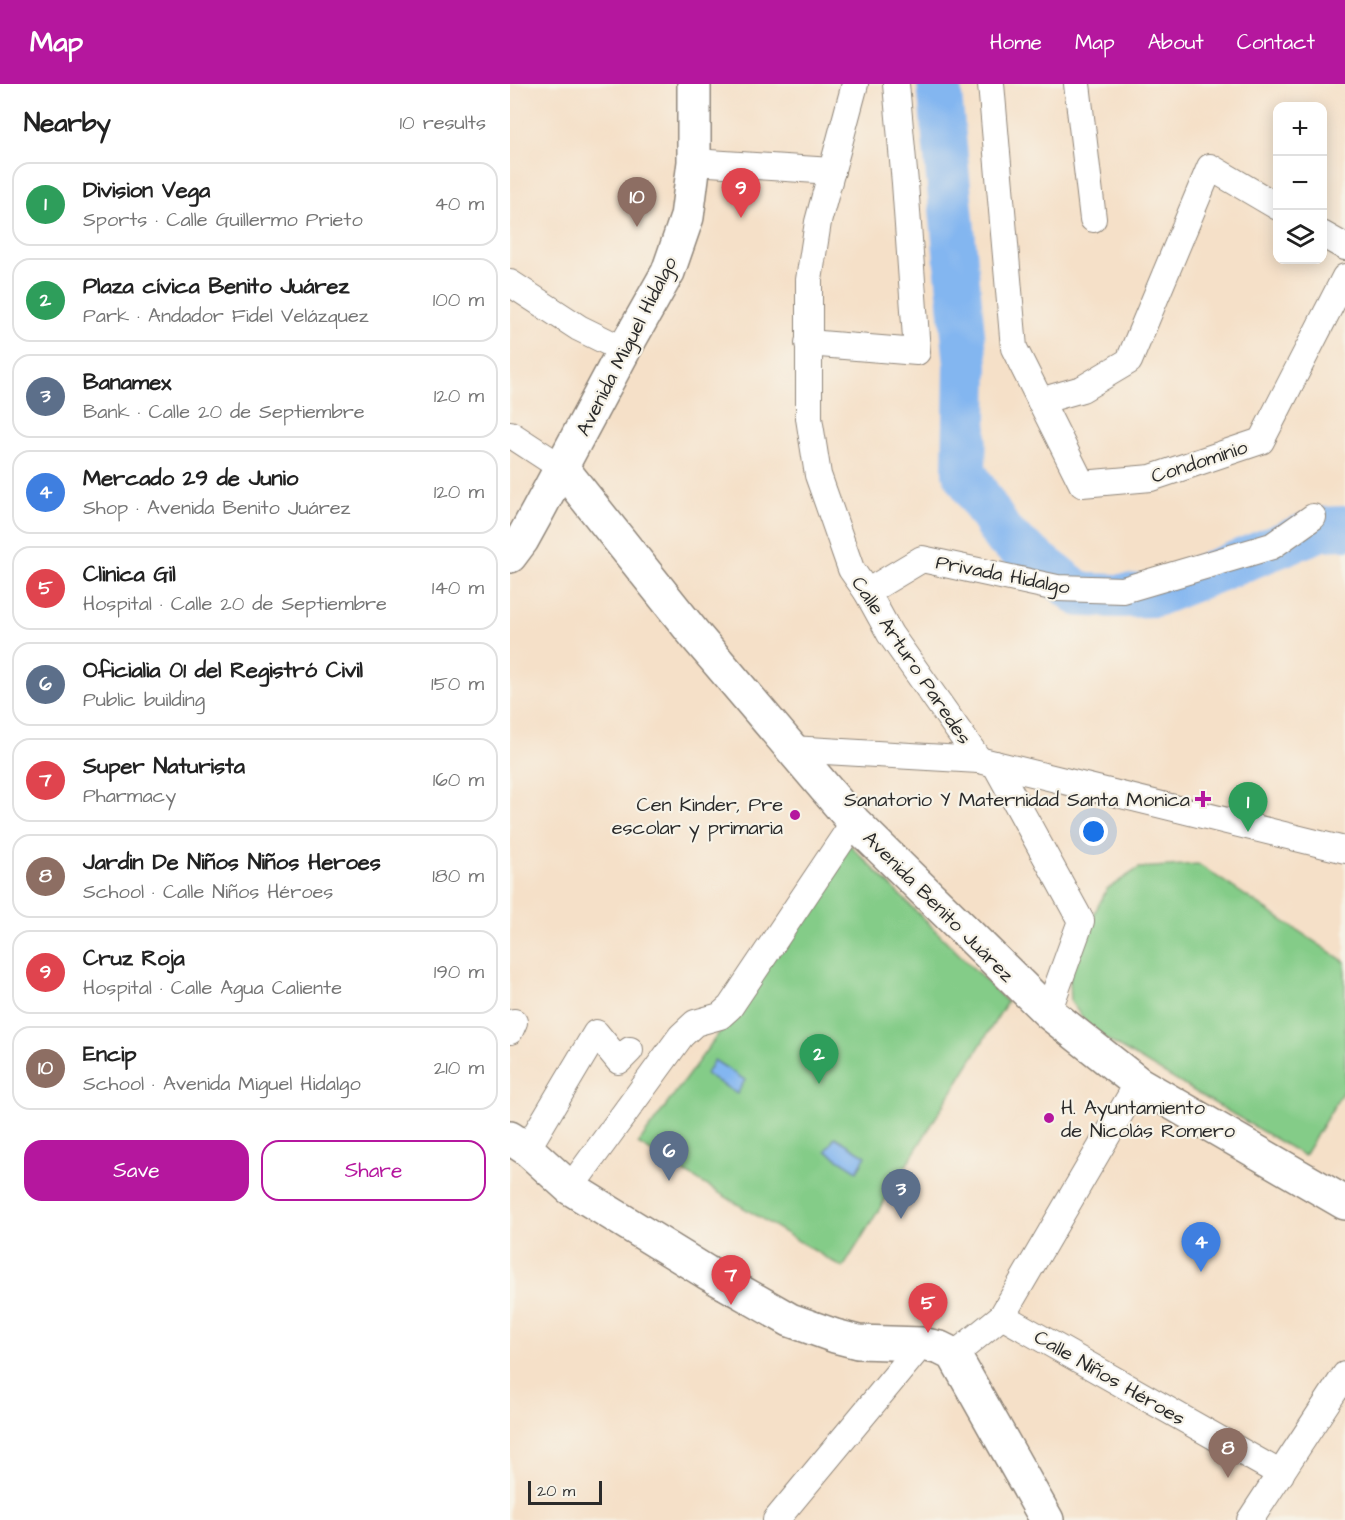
<!DOCTYPE html>
<html lang="en">
<head>
<meta charset="utf-8">
<style>
	:root { --surface:#fff; --page:#f6f6f6; --text:#222; --muted:#767676; --line:#e0e0e0; --accent:#b5179e }
	body { margin:0; font-family:"Architects Daughter",sans-serif; background:var(--page); color:var(--text) }
	.controls { position:absolute; right:18px; top:18px; display:grid; overflow:hidden; border-radius:12px; box-shadow:0 3px 15px #0003 }
	.controls button { width:54px; height:54px; display:grid; place-items:center; padding:0; border:0; border-bottom:2px solid var(--line); background:var(--surface); color:var(--text); font:30px sans-serif }
	.scale { position:absolute; left:18px; bottom:15px; width:74px; box-sizing:border-box; padding-left:6px; border:3px solid #2b2b2b; border-top:0; font-size:16px; line-height:21px; white-space:nowrap; color:#2b2b2b; -webkit-text-stroke:4px #f7f3e8; paint-order:stroke }
	.you { position:absolute; left:584px; top:748px; width:21px; height:21px; margin:-15px; border:4px solid #fff; border-radius:50%; background:#1a73e8; box-shadow:0 0 0 9px #1a73e833 }
	.badge { display:grid; place-items:center; width:39px; height:39px; border-radius:50%; background:var(--accent); color:#fff; font-size:20px; font-weight:700 }
	.pin { position:absolute; translate:-50% -50px; filter:drop-shadow(0 2px 3px #0008) }
	.pin::after { content:''; position:absolute; top:32px; width:21px; height:18px; background:inherit; clip-path:polygon(0 0,100% 0,50% 100%) }
	.list { margin:0; padding:0; list-style:none }
	h2 { display:flex; justify-content:space-between; align-items:center; height:78px; margin:0; padding:0 24px; font-size:26px }
	h2 small { font-size:20px; font-weight:400; color:var(--muted) }
	.list li { display:grid; grid-template-columns:39px 1fr auto; gap:18px; align-items:center; box-sizing:border-box; height:84px; margin:0 12px 12px; padding:0 12px; border:2px solid var(--line); border-radius:18px }
	.list b { display:block; font-size:22px; white-space:nowrap }
	.list p { margin:0; font-size:20px; white-space:nowrap; color:var(--muted) }
	.list em { font-size:20px; font-style:normal; color:var(--muted) }
	.actions { display:flex; gap:12px; padding:18px 24px }
	.actions a { flex:1; padding:14px 0; border:2px solid var(--accent); border-radius:18px; text-align:center; font-size:21px; color:var(--accent) }
	.actions .main { background:var(--accent); color:#fff }
	.icon { flex:none; width:33px; height:33px; fill:none; stroke:currentColor; stroke-width:2; stroke-linecap:round; stroke-linejoin:round }
	.map { position:relative; flex:none; width:835px; height:1436px; overflow:hidden }
	header { display:flex; align-items:center; gap:36px; box-sizing:border-box; height:84px; padding:0 30px; background:var(--accent); color:#fff }
	header strong { font-size:28px }
	nav { display:flex; gap:33px; margin-inline-start:auto; font-size:21px }
	main { display:flex }
	aside { flex:1; background:var(--surface) }
	.map>svg:first-child { display:block }
	.green { fill:#84cc88; stroke:#587c5a; stroke-width:1.5 }
	.water { fill:#83b6f0; stroke:#57708e; stroke-width:1.5 }
	.lines { fill:none; stroke-linecap:round; stroke-linejoin:round }
	.river { stroke:#83b6f0; stroke-width:44 }
	.minor-casing { stroke:#90867a; stroke-width:28 }
	.major-casing { stroke:#90867a; stroke-width:36 }
	.minor { stroke:#fff; stroke-width:26 }
	.major { stroke:#fff; stroke-width:33 }
	.poi-dot { fill:#b5179e; stroke:#f7f3e8; stroke-width:2 }
	.labels { text-anchor:middle; stroke-width:4.5; stroke-linejoin:round; paint-order:stroke }
	.street-label { font-size:20px; fill:#2b2b2b; stroke:#f7f3e8 }
	.poi-label { font-size:20px; fill:#2b2b2b; stroke:#f7f3e8; text-anchor:end }
</style>
</head>
<body>
<header>
<strong>Map</strong>
<nav><a>Home</a><a>Map</a><a>About</a><a>Contact</a></nav>
</header>
<main>
<aside>
<h2>Nearby<small>10 results</small></h2>
<ul class="list">
<li><span class="badge" style="background:#2e9e5b">1</span><div><b>Division Vega</b><p>Sports · Calle Guillermo Prieto</p></div><em>40 m</em></li>
<li><span class="badge" style="background:#2e9e5b">2</span><div><b>Plaza cívica Benito Juárez</b><p>Park · Andador Fidel Velázquez</p></div><em>100 m</em></li>
<li><span class="badge" style="background:#5c6f8a">3</span><div><b>Banamex</b><p>Bank · Calle 20 de Septiembre</p></div><em>120 m</em></li>
<li><span class="badge" style="background:#3f7fe0">4</span><div><b>Mercado 29 de Junio</b><p>Shop · Avenida Benito Juárez</p></div><em>120 m</em></li>
<li><span class="badge" style="background:#e0444e">5</span><div><b>Clinica Gil</b><p>Hospital · Calle 20 de Septiembre</p></div><em>140 m</em></li>
<li><span class="badge" style="background:#5c6f8a">6</span><div><b>Oficialia 01 del Registró Civil</b><p>Public building</p></div><em>150 m</em></li>
<li><span class="badge" style="background:#e0444e">7</span><div><b>Super Naturista</b><p>Pharmacy</p></div><em>160 m</em></li>
<li><span class="badge" style="background:#8d6e63">8</span><div><b>Jardin De Niños Niños Heroes</b><p>School · Calle Niños Héroes</p></div><em>180 m</em></li>
<li><span class="badge" style="background:#e0444e">9</span><div><b>Cruz Roja</b><p>Hospital · Calle Agua Caliente</p></div><em>190 m</em></li>
<li><span class="badge" style="background:#8d6e63">10</span><div><b>Encip</b><p>School · Avenida Miguel Hidalgo</p></div><em>210 m</em></li>
</ul>
<div class="actions"><a class="main">Save</a><a>Share</a></div>
</aside>
<div class="map">
<svg width="835" height="1436" viewBox="0 0 835 1436">
	<rect width="100%" height="100%" fill="#f7f3e8"/>
	<filter id="ink" filterUnits="userSpaceOnUse"><feTurbulence type="fractalNoise" baseFrequency=".0167" numOctaves="2"/><feDisplacementMap in="SourceGraphic" scale="12" xChannelSelector="R" yChannelSelector="G"/><feConvolveMatrix kernelMatrix="1 2 1 2 8 2 1 2 1" color-interpolation-filters="sRGB"/></filter>
	<filter id="wash" filterUnits="userSpaceOnUse"><feTurbulence type="fractalNoise" baseFrequency=".008" numOctaves="4" result="noise"/><feDisplacementMap in="SourceGraphic" scale="24" xChannelSelector="R" yChannelSelector="G"/><feGaussianBlur stdDeviation="1.35" result="paint"/><feColorMatrix in="noise" values="0 0 0 0 0 0 0 0 0 0 0 0 0 0 0 0 0 1.4 0 .05"/><feComposite in="paint" operator="in"/></filter>
	<g filter="url(#wash)">
		<rect width="100%" height="100%" fill="#f5e0c8"/>
		<!-- green -->
		<g class="green">
			<path d="M333 754 497 918 333 1184 128 1060 228 923Z"/>
			<path d="M688 780 835 878V1004L794 1072 582 947 561 918 559 877 597 805 629 784Z"/>
		</g>
		<!-- water -->
		<g class="water">
			<path d="M204 976 235 996 227 1010 196 990Z"/>
			<path d="M325 1053 356 1072 347 1087 316 1067Z"/>
		</g>
		<g class="lines">
			<!-- river -->
			<path class="river" d="M429 0 456 281 454 388 493 451 571 511 608 512 645 511 811 445 835 444"/>
		</g>
	</g>
	<g filter="url(#ink)">
		<g class="lines">
			<defs>
				<g id="minor">
					<path d="M345 0 308 138 299 196V334L308 391 341 485 357 508 380 550 469 676"/>
					<path d="M481 0 504 264 572 400 641 394 751 357 835 193"/>
					<path d="M567 0 583 135"/>
					<path d="M184 78 322 87"/>
					<path d="M812 150 835 163"/>
					<path d="M0 199 69 244 114 266"/>
					<path d="M298 259 407 268 395 99 386 0"/>
					<path d="M530 317 572 305 619 277 700 83 768 123"/>
					<path d="M0 350 52 384"/>
					<path d="M357 508 412 475 547 504 613 506 762 462 803 433"/>
					<path d="M281 665 469 676 835 766"/>
					<path d="M485 680 571 837 538 928"/>
					<path d="M0 947 4 938"/>
					<path d="M17 1065 86 949 109 977 120 966"/>
					<path d="M60 1104 171 952 185 939 210 932 220 923 344 738"/>
					<path d="M492 1232 771 1390"/>
					<path d="M444 1271 492 1232 628 999"/>
					<path d="M266 1436 412 1260"/>
					<path d="M740 1436 835 1291"/>
				</g>
				<g id="major">
					<path d="M52 384 185 551 344 738 538 928 628 999 835 1119"/>
					<path d="M0 472 12 456 28 427 114 266 158 188 177 133 184 78V0"/>
					<path d="M0 1054 17 1065 60 1104 196 1188 280 1236 325 1252 348 1258 412 1260 430 1264 444 1271 537 1436"/>
				</g>
			</defs>
			<!-- minor casing -->
			<use href="#minor" class="minor-casing"/>
			<!-- major casing -->
			<use href="#major" class="major-casing"/>
			<!-- minor -->
			<use href="#minor" class="minor"/>
			<!-- major -->
			<use href="#major" class="major"/>
		</g>
	</g>
	<!-- markers -->
	<g class="poi-dot">
		<path d="M690 706h6v6h6v6h-6v6h-6v-6h-6v-6h6z"/>
		<circle cx="285" cy="731" r="6"/>
		<circle cx="539" cy="1034" r="6"/>
	</g>
	<g class="labels">
		<!-- street labels -->
		<g class="street-label">
			<text transform="translate(116 262) rotate(-63)" y="7">Avenida Miguel Hidalgo</text>
			<text transform="translate(689 377) rotate(-18)" y="7">Condominio</text>
			<text transform="translate(493 490) rotate(11)" y="7">Privada Hidalgo</text>
			<text transform="translate(402 576) rotate(56)" y="7">Calle Arturo Paredes</text>
			<text transform="translate(429 822) rotate(45)" y="7">Avenida Benito Juárez</text>
			<text transform="translate(600 1293) rotate(30)" y="7">Calle Niños Héroes</text>
		</g>
		<!-- poi labels -->
		<g class="poi-label">
			<text x="680" y="722">Sanatorio Y Maternidad Santa Monica</text>
			<text x="273" y="727">Cen Kinder, Pre<tspan x="273" dy="23">escolar y primaria</tspan></text>
			<text x="551" y="1030" text-anchor="start">H. Ayuntamiento<tspan x="551" dy="23">de Nicolás Romero</tspan></text>
		</g>
	</g>
</svg>
<div class="controls">
<button>+</button>
<button>−</button>
<button><svg class="icon" aria-label="layers" viewBox="0 0 24 24"><path d="M12 4l9 5-9 5-9-5zM3 14l9 5 9-5"/></svg></button>
</div>
<div class="scale">20 m</div>
<div class="you"></div>
<div class="pin badge" style="left:738px;top:748px;background:#2e9e5b">1</div>
<div class="pin badge" style="left:309px;top:1000px;background:#2e9e5b">2</div>
<div class="pin badge" style="left:391px;top:1135px;background:#5c6f8a">3</div>
<div class="pin badge" style="left:691px;top:1188px;background:#3f7fe0">4</div>
<div class="pin badge" style="left:418px;top:1249px;background:#e0444e">5</div>
<div class="pin badge" style="left:159px;top:1097px;background:#5c6f8a">6</div>
<div class="pin badge" style="left:221px;top:1221px;background:#e0444e">7</div>
<div class="pin badge" style="left:718px;top:1394px;background:#8d6e63">8</div>
<div class="pin badge" style="left:231px;top:134px;background:#e0444e">9</div>
<div class="pin badge" style="left:127px;top:143px;background:#8d6e63">10</div>
</div>
</main>
</body>
</html>
